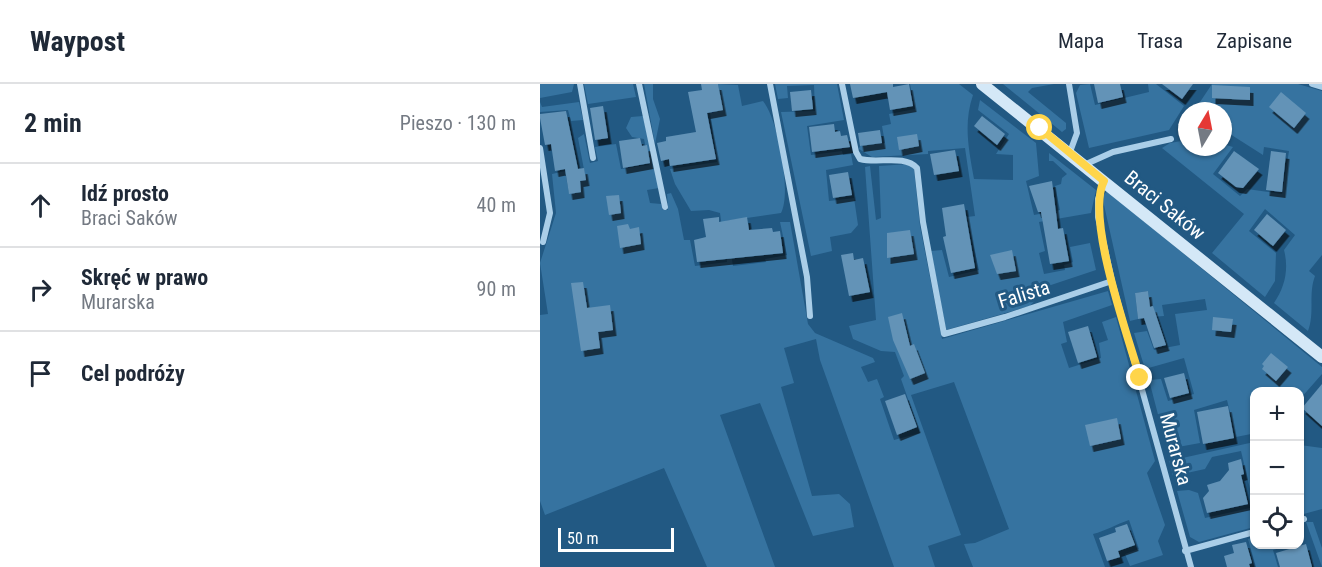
<!DOCTYPE html>
<html lang="pl">
<head>
<meta charset="utf-8">
<style>
	:root { --surface:#fff; --page:#f2f2f3; --text:#1f2937; --muted:#747a83; --line:#e0e1e3 }
	body { margin:0; font-family:"Roboto Condensed",sans-serif; background:var(--page); color:var(--text) }
	.controls { position:absolute; right:18px; bottom:18px; display:grid; overflow:hidden; border-radius:12px; box-shadow:0 2px 4px #0004 }
	.controls button { width:54px; height:54px; display:grid; place-items:center; padding:0; border:0; border-bottom:2px solid var(--line); background:var(--surface); color:var(--text); font:30px sans-serif }
	.compass { position:absolute; left:638px; top:18px; width:54px; height:54px; border-radius:50%; background:var(--surface); box-shadow:0 2px 4px #0004; rotate:10deg }
	.scale { position:absolute; left:18px; bottom:15px; width:116px; box-sizing:border-box; padding-left:6px; border:3px solid #fff; border-top:0; font-size:16px; line-height:21px; white-space:nowrap; color:#fff; -webkit-text-stroke:4px #225983; paint-order:stroke }
	.stop { position:absolute; width:18px; height:18px; margin:-14px; border:4px solid #ffd54a; border-radius:50%; background:#fff }
	.stop.end { background:#ffd54a; border-color:#fff; box-shadow:0 2px 6px #0008 }
	.list { margin:0; padding:0; list-style:none }
	h2 { display:flex; justify-content:space-between; align-items:center; height:78px; margin:0; padding:0 24px; font-size:26px }
	h2 small { font-size:20px; font-weight:400; color:var(--muted) }
	.list li { display:grid; grid-template-columns:39px 1fr auto; gap:18px; align-items:center; box-sizing:border-box; height:84px; padding:0 24px; border-top:2px solid var(--line) }
	.list b { display:block; font-size:22px; white-space:nowrap }
	.list p { margin:0; font-size:20px; white-space:nowrap; color:var(--muted) }
	.list em { font-size:20px; font-style:normal; color:var(--muted) }
	.icon { flex:none; width:33px; height:33px; fill:none; stroke:currentColor; stroke-width:2; stroke-linecap:round; stroke-linejoin:round }
	.map { position:relative; flex:none; width:782px; height:483px; overflow:hidden }
	header { display:flex; align-items:center; gap:36px; box-sizing:border-box; height:84px; padding:0 30px; background:var(--surface); border-bottom:2px solid var(--line) }
	header strong { font-size:28px }
	nav { display:flex; gap:33px; margin-inline-start:auto; font-size:21px }
	main { display:flex }
	aside { flex:1; background:var(--surface) }
	.map>svg:first-child { display:block }
	.green { fill:#3673a0 }
	.building { fill:#6393b7; filter:url(#shadow) }
	.lines { fill:none; stroke-linecap:round; stroke-linejoin:round }
	.street { stroke:#aacee8; stroke-width:6 }
	.secondary { stroke:#d4e8f7; stroke-width:12 }
	.route { stroke:#ffd54a; stroke-width:8 }
	.labels { text-anchor:middle; stroke-width:6; stroke-linejoin:round; paint-order:stroke }
	.street-label { font-size:20px; fill:#fff; stroke:#225983 }
</style>
</head>
<body>
<header>
<strong>Waypost</strong>
<nav><a>Mapa</a><a>Trasa</a><a>Zapisane</a></nav>
</header>
<main>
<aside>
<h2>2 min<small>Pieszo · 130 m</small></h2>
<ul class="list">
<li><svg class="icon" aria-label="ahead" viewBox="0 0 24 24"><path d="M12 20V5M6 11l6-6 6 6"/></svg><div><b>Idź prosto</b><p>Braci Saków</p></div><em>40 m</em></li>
<li><svg class="icon" aria-label="right" viewBox="0 0 24 24"><path d="M7 20v-9h11M14 6l5 5-5 5"/></svg><div><b>Skręć w prawo</b><p>Murarska</p></div><em>90 m</em></li>
<li><svg class="icon" aria-label="arrive" viewBox="0 0 24 24"><path d="M6 21V4h12l-3 4 3 4H6"/></svg><div><b>Cel podróży</b></div></li>
</ul>
</aside>
<div class="map">
<svg width="782" height="483" viewBox="0 0 782 483">
	<defs>
		<filter id="shadow"><feDropShadow dx="3.5" dy="6" stdDeviation="0" flood-color="#0009"/></filter>
	</defs>
	<rect width="100%" height="100%" fill="#225983"/>
	<!-- green -->
	<g class="green">
		<path d="M0 0H34L32 8 0 14Z"/>
		<path d="M44 0H93L96 13 48 20Z"/>
		<path d="M104 0H113V15L120 35 115 60Z"/>
		<path d="M178 0 198 1 202 22 223 17C238 35 252 109 241 129L186 137 193 182 226 178 225 175 247 171 240 138H250L268 240 275 249 333 274 335 278 321 283 328 298 337 295 344 313 340 315 354 356 380 349 361 295 364 292 355 268 341 267 313 255 309 242 336 236 325 83 330 82 336 136 341 134 339 82 369 80 374 85 380 142 402 255 568 207 572 221 523 238 527 258 521 260 529 284 561 274 559 259 568 256 562 238 576 233 615 377 607 389 625 441 618 457 623 471 590 482 585 470 599 465 589 436C576 440 566 447 553 450L565 483H433L424 460 435 459 469 445 414 298 371 311 421 451 388 462 395 483H354L280 276 276 255 244 264 254 299 241 303 272 412 299 410 310 420 314 443 273 452 220 319 180 331 235 483H167L124 384 5 431 0 417V231L8 230 0 179 16 129 12 90 25 87 29 109 41 108 40 97 46 96 38 54 44 50 50 79 58 77 55 63 76 60 81 85 109 81 104 55 92 53 86 44 91 33 103 32 119 104 107 106 110 119 121 120 123 126H128L127 110 131 109 138 125 144 156H150L155 182 187 178 180 129 169 126 151 127 135 100 130 85 177 78 170 29 183 26Z"/>
		<path d="M235 0H297L304 36 267 42 271 71 302 67 303 71 311 70 313 81 286 86 289 117 314 114 318 141 311 149 290 153 292 167 271 172 241 28 275 27 274 1 247 2 248 14 238 15Z"/>
		<path d="M370 0H419L433 11C423 40 429 66 434 95L473 96V71L456 70 469 50 438 26 440 16 496 59 499 92 486 97 494 131 520 126 515 102 521 100 522 94 527 90 513 77H509V69L556 106 551 129 499 138 505 167 499 169 504 190 525 186 524 181 533 178 530 163 550 159 556 186 499 205 498 213 490 222 406 246 391 167 402 166 409 193 439 186 427 133 435 132 425 64 388 67V70L332 73 319 65 320 62 345 59 342 42 351 40 349 30 375 25Z"/>
		<path d="M463 0H514L492 4 488 8 526 39V45L522 48Z"/>
		<path d="M550 0 555 21 609 8 608 0H616L644 22 629 46 549 64 536 9 540 1Z"/>
		<path d="M672 0H758L782 7V171L769 187 775 192C768 210 775 229 768 247L734 219C745 203 749 185 744 166L755 151 725 125 709 147 736 169 735 197 725 213 672 169 704 130 622 64 630 59 647 56V63H683V60L693 63 673 90 700 112 707 105 742 110 749 67 724 63 723 71 690 50 683 49V27H654Z"/>
		<path d="M0 18 2 23 39 18 43 36 31 37 28 26 0 28Z"/>
		<path d="M567 107 782 283V290L760 315V308H714V358L711 350 696 353 687 316 654 326 660 359 627 365 609 296 621 295 628 317 654 310 644 274 605 285 594 249 607 247 614 266 640 261 635 230 667 226 665 215 622 221 624 232 611 233 608 207 595 209 598 235 590 237 564 121 563 112Z"/>
		<path d="M714 358V422L701 367 672 373 665 385 633 392 629 377Z"/>
		<path d="M760 361 782 364V425L760 431Z"/>
		<path d="M649 406 658 409 665 434 714 423V443L659 458 650 453 637 407Z"/>
		<path d="M766 438H773L782 464V483Z"/>
		<path d="M714 453V460L743 461V463L733 466 738 483H716L708 455Z"/>
	</g>
	<!-- building -->
	<g class="building">
		<path d="M161 0H178L183 26 167 29 176 75 130 82 129 75 121 77 117 59 126 57V53L156 48 148 8 162 6Z"/>
		<path d="M310 0H353V3L369 0 373 22 350 26 347 8 313 14Z"/>
		<path d="M554 0H580L583 13 558 19Z"/>
		<path d="M622 0H653L642 15Z"/>
		<path d="M672 1 710 3V16L672 14Z"/>
		<path d="M271 6 273 25 252 27 250 8Z"/>
		<path d="M741 8 766 29 754 44 729 23Z"/>
		<path d="M63 22 68 54 55 56 50 24Z"/>
		<path d="M26 27 38 85 44 84 46 96 40 97 41 108 29 110 25 85 15 87 11 60 5 61 0 34V30Z"/>
		<path d="M442 32 465 50 457 61 434 42Z"/>
		<path d="M294 40 295 48 300 47 301 52 307 51 310 63 272 68 269 43Z"/>
		<path d="M340 46 342 59 320 62 318 49Z"/>
		<path d="M377 50 379 62 359 66 357 53Z"/>
		<path d="M100 54 102 62 107 61 110 79 83 84 79 57Z"/>
		<path d="M415 66 419 87 394 91 390 70Z"/>
		<path d="M694 67 719 85 703 104 696 103 678 89Z"/>
		<path d="M731 67 746 69 742 108 726 106Z"/>
		<path d="M308 88 312 111 293 114 289 91Z"/>
		<path d="M512 97 518 145 523 144 529 177 510 180 501 128H498L489 102Z"/>
		<path d="M79 111 81 129 69 131 66 112Z"/>
		<path d="M424 120 435 184 411 189 403 153 406 152 402 124Z"/>
		<path d="M727 130 746 146 733 162 714 146Z"/>
		<path d="M179 133V138L207 133 209 146 232 144 233 148 240 147 243 169 157 178 154 156 166 153 163 135Z"/>
		<path d="M88 140 90 145 99 143 101 160 80 164 77 142Z"/>
		<path d="M370 146 374 170 347 174V149Z"/>
		<path d="M472 166 476 187 457 190 450 171Z"/>
		<path d="M313 169 314 176 323 174 330 208 309 212 301 171Z"/>
		<path d="M43 198 47 224 70 221 73 246 58 248 60 264 41 267 31 199Z"/>
		<path d="M608 207 610 223 613 222 626 261 614 264 604 234 598 235 595 209Z"/>
		<path d="M362 229 370 262 374 260 385 289 370 295 353 256 348 233Z"/>
		<path d="M673 233 693 235 691 248 672 246Z"/>
		<path d="M548 242 557 273 538 279 528 248Z"/>
		<path d="M731 269 748 283 736 297 722 285 724 282 722 280Z"/>
		<path d="M644 289 649 309 630 314 624 294Z"/>
		<path d="M782 300V342L762 324Z"/>
		<path d="M365 310 377 343 357 351 345 317Z"/>
		<path d="M688 322 694 354 663 360 657 328Z"/>
		<path d="M577 334 581 355 550 362 545 341Z"/>
		<path d="M701 375 704 390 701 391 708 420 667 429 663 414 669 407 667 401 680 397 689 386 688 379Z"/>
		<path d="M587 440 595 461 578 467 580 473 567 477 559 454 576 448 575 444Z"/>
		<path d="M706 458 712 479 709 480 710 483H687L684 472 694 469 692 461Z"/>
		<path d="M766 460 772 483H740L736 469Z"/>
	</g>
	<g class="lines">
		<!-- street -->
		<g class="street">
			<path d="M40 0 53 74"/>
			<path d="M99 0 125 123"/>
			<path d="M230 0 267 193 270 232"/>
			<path d="M302 0 316 68 320 75C338 80 364 70 377 84L383 138 404 250 465 233 572 197"/>
			<path d="M529 0 537 49 530 68"/>
			<path d="M772 0 782 3"/>
			<path d="M0 64 10 129 3 158"/>
			<path d="M544 81 573 68 631 55"/>
			<path d="M564 98 558 115V133L572 197 651 483"/>
			<path d="M760 436 764 435"/>
			<path d="M645 467 714 448"/>
		</g>
		<!-- secondary -->
		<path class="secondary" d="M442 0 782 273"/>
	</g>
	<g class="lines">
		<!-- route -->
		<path class="route" d="M500 44 564 97C545 133 588 252 600 294"/>
	</g>
	<g class="labels">
		<!-- street labels -->
		<g class="street-label">
			<text transform="translate(625 121) rotate(39)" y="7">Braci Saków</text>
			<text transform="translate(484 210) rotate(-17)" y="7">Falista</text>
			<text transform="translate(636 365) rotate(75)" y="7">Murarska</text>
		</g>
	</g>
</svg>
<div class="controls">
<button>+</button>
<button>−</button>
<button><svg class="icon" aria-label="locate" viewBox="0 0 24 24"><circle cx="12" cy="12" r="6"/><path d="M12 2v4M12 18v4M2 12h4M18 12h4"/></svg></button>
</div>
<svg class="compass" viewBox="-18 -18 36 36"><path d="M0-13l5 13h-10z" fill="#e53935"/><path d="M0 13l5-13h-10z" fill="#747a83"/></svg>
<div class="scale">50 m</div>
<div class="stop" style="left:500px;top:44px"></div>
<div class="stop end" style="left:600px;top:294px"></div>
</div>
</main>
</body>
</html>
